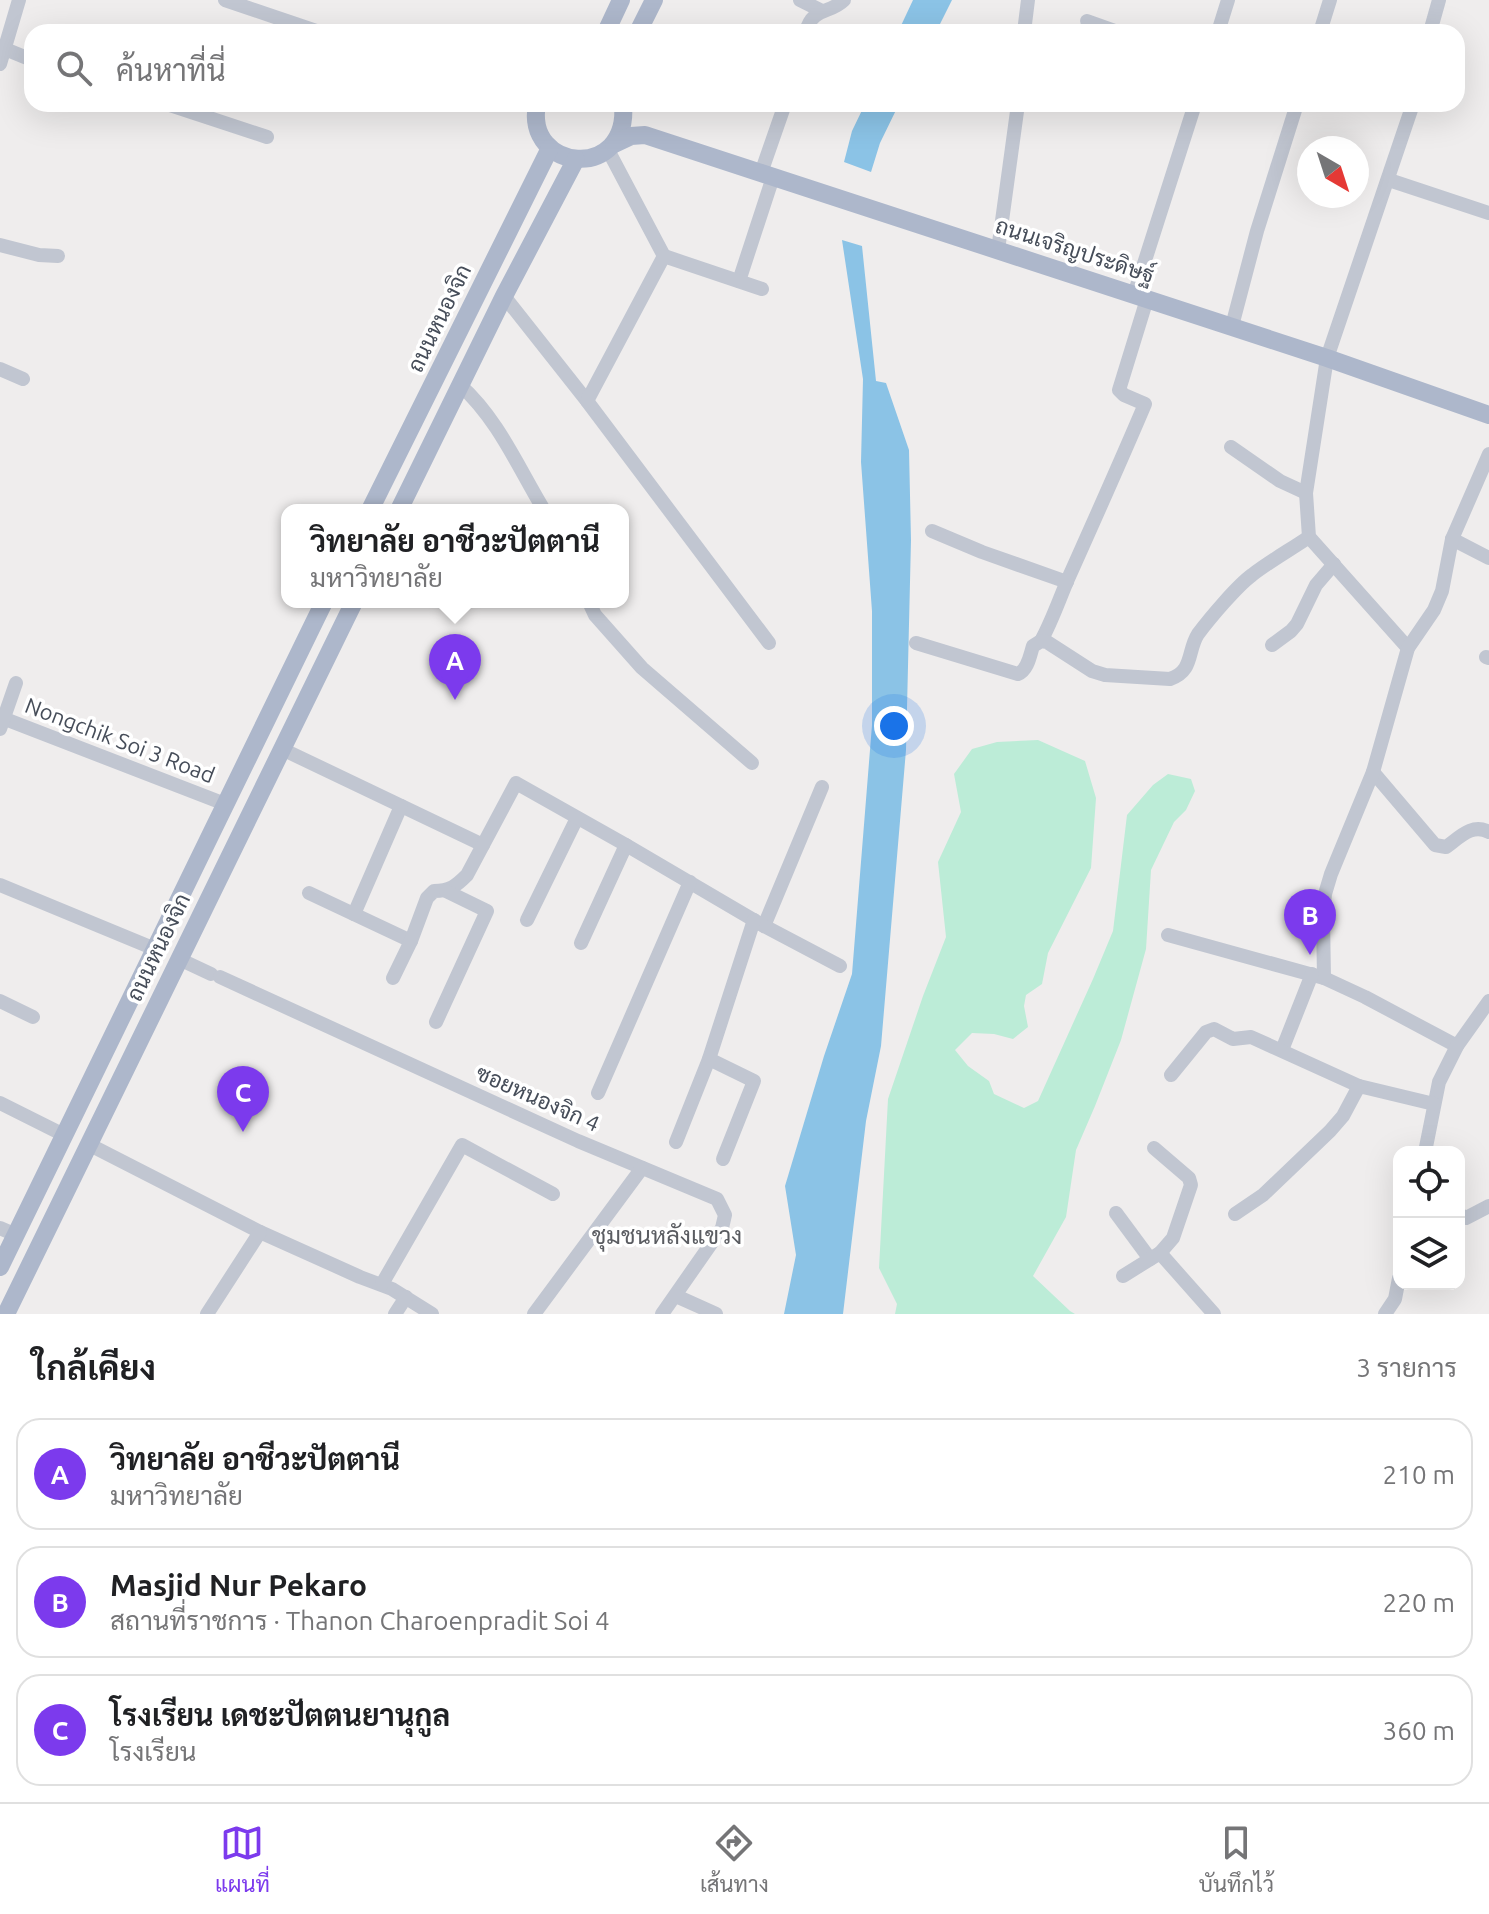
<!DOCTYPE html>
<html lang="th">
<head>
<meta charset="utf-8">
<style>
	:root { --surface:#fff; --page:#f6f6f6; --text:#202124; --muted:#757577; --line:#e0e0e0; --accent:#7c3aed }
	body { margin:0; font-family:Ubuntu,Sarabun,sans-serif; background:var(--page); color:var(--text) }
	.controls { position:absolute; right:24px; bottom:24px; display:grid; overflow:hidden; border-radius:16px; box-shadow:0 8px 32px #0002 }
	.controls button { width:72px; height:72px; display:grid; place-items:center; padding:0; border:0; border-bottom:2px solid var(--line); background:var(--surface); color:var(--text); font:40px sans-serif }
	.compass { position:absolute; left:1297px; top:136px; width:72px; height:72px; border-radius:50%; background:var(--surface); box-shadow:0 8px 32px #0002; rotate:141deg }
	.you { position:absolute; left:894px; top:726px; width:28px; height:28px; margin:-20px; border:6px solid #fff; border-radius:50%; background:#1a73e8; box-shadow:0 0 0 12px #1a73e833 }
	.badge { display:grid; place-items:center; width:52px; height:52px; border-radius:50%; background:var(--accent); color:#fff; font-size:26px; font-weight:700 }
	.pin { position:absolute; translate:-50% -66px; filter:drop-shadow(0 2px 4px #0008) }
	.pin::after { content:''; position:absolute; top:42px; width:28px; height:24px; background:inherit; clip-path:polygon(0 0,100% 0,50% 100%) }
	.popup { position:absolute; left:281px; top:504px; width:348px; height:104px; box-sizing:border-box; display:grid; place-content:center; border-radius:16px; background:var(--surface); filter:drop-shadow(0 2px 6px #0005); font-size:26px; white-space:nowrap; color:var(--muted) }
	.popup b { font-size:30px; color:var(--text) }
	.popup::after { content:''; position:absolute; left:50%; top:100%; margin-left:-16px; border:16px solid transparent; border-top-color:var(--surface) }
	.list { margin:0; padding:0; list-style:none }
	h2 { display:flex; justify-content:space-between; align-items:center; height:104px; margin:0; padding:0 32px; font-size:34px }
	h2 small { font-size:26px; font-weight:400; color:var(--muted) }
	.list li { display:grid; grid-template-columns:52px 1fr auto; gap:24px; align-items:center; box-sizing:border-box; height:112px; margin:0 16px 16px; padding:0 16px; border:2px solid var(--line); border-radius:24px }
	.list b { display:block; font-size:30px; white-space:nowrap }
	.list p { margin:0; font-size:26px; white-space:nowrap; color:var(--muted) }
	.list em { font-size:26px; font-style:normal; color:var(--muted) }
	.icon { flex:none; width:44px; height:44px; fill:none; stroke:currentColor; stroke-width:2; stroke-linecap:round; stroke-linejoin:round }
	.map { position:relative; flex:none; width:1489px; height:1314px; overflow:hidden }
	.search { position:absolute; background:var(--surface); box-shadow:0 8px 32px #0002; left:24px; right:24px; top:24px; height:88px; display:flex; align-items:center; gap:20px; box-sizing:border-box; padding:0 28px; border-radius:24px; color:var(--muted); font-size:30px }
	.sheet { height:488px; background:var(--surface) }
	nav { display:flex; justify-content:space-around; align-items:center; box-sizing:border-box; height:112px; border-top:2px solid var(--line); background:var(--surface); font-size:22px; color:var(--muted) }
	nav a { display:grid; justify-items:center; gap:4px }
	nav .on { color:var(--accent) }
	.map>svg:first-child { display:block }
	.green { fill:#bcecd7 }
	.water { fill:#8bc3e6 }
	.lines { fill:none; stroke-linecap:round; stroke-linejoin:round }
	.minor { stroke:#c1c6d1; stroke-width:14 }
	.major { stroke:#adb7cb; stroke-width:18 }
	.labels { text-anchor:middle; stroke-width:7; stroke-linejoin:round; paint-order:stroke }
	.street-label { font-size:22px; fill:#464d59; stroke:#fff }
	.neighbourhood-label { font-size:24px; fill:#5a5c61; stroke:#fff }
</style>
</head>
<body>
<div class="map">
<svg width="1489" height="1314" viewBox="0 0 1489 1314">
	<rect width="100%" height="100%" fill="#efeded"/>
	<!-- green -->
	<path class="green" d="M1038 740 1085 761 1096 798 1091 868 1048 953 1042 984 1026 995 1024 1006 1028 1027 1013 1039 994 1034 972 1033 955 1050 968 1066 989 1081 994 1094 1024 1108 1038 1101 1093 979 1113 931 1127 815 1153 785 1168 774 1191 779 1195 791 1186 810 1174 822 1151 870 1146 949 1121 1040 1095 1106 1076 1150 1066 1217 1033 1276 1070 1311 1075 1314H895L897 1304 879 1268 888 1099 923 996 946 937 938 862 961 812 954 774 972 749 997 742Z"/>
	<!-- water -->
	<g class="water">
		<path d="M913 0H952L936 32H898Z"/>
		<path d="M865 104H899L880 143 871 172 844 162 852 131Z"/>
		<path d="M842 240 862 246 876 381 886 383 909 450 911 540 906 750 881 1046 866 1121 843 1314H784L796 1255 785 1186 824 1056 852 974 872 725V611L861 462 863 379Z"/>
	</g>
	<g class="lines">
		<!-- minor -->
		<g class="minor">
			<path d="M225 0 319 32"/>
			<path d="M800 0 822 11"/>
			<path d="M1087 21 1118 32"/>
			<path d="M806 32C812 7 830 14 844 0"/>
			<path d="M1024 32 1028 0"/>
			<path d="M1218 32 1228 0"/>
			<path d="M1320 32 1330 0"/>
			<path d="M1430 32 1439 0"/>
			<path d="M5 49 32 60"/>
			<path d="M0 64 19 0"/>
			<path d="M167 104 267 137"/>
			<path d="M608 150 664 256"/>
			<path d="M761 173 785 104"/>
			<path d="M1389 180 1489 213"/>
			<path d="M0 245 39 255 58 256"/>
			<path d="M998 250 1018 104"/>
			<path d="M739 281 773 177"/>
			<path d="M1134 295 1195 104"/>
			<path d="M504 296 587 401 769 643"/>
			<path d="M1232 326 1257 231 1297 104"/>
			<path d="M0 369 23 379"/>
			<path d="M460 385C498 419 518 467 544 510"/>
			<path d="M587 401 664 256 762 289"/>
			<path d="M1231 447 1280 481 1306 493"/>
			<path d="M932 531 982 552 1067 582"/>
			<path d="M1452 539 1489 558"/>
			<path d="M589 602 595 615 642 668 752 763"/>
			<path d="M1041 641C1052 621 1059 600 1068 579 1094 521 1120 463 1145 404L1124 395 1119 390 1147 299"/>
			<path d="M916 643 1018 674C1028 670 1030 655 1033 646L1041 641 1047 642 1092 671 1105 675 1170 679C1194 671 1187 651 1198 634 1210 618 1237 586 1252 575 1270 561 1290 550 1309 537"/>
			<path d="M1272 645 1291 631 1297 624 1316 585 1334 564"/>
			<path d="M1408 648 1309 537 1306 493 1327 358 1413 104"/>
			<path d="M1486 657 1489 658"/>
			<path d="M0 717 225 804"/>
			<path d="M0 729 16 683"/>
			<path d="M282 749 483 845"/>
			<path d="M1373 772 1435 845 1446 847C1460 837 1472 823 1489 832"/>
			<path d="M0 885 155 949"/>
			<path d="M309 893 411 941"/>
			<path d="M354 914 401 806"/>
			<path d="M527 920 577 818"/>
			<path d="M764 926 822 787"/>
			<path d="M1168 935 1324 978 1365 997 1457 1046"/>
			<path d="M581 943 626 845"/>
			<path d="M179 959 211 974"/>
			<path d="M220 977 578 1141 717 1199 725 1215 722 1228 662 1314"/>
			<path d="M393 978 411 941 427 898 434 891C450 891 456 886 467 875L516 783 626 845 764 926 840 966"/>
			<path d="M1324 978 1323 917 1325 894 1331 874 1373 772 1408 648 1434 610 1442 591 1452 539 1489 454"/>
			<path d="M0 1001 33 1017"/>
			<path d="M436 1022 487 911 446 891"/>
			<path d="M1282 1050 1312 974"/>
			<path d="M709 1059 754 1081 723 1159"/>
			<path d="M1171 1075 1206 1032 1214 1029 1233 1039 1251 1037 1359 1086"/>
			<path d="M598 1093 690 882"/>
			<path d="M0 1103 64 1135"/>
			<path d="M676 1142 709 1059 754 920"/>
			<path d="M90 1145 260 1232 360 1277 392 1289 432 1314"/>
			<path d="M1154 1148 1189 1178 1191 1185 1173 1238 1160 1253"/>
			<path d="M1425 1152 1439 1082 1457 1046 1489 1001"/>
			<path d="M1116 1213 1150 1259"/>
			<path d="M1235 1214 1263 1195 1330 1131 1343 1116 1359 1086 1434 1104"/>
			<path d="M1459 1214 1466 1218 1489 1206"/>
			<path d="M0 1228 16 1235"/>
			<path d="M1123 1276 1160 1253 1214 1314"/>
			<path d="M382 1284 462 1145 553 1194"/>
			<path d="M676 1296 716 1314"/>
			<path d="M207 1314 260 1232"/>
			<path d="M395 1314 406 1297"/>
			<path d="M534 1314 642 1168"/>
			<path d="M1385 1314 1395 1299 1399 1278"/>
		</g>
		<!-- major -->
		<g class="major">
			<path d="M606 32 621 0"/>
			<path d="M638 32 654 0"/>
			<path d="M537 104C524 172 630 182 623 104"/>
			<path d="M614 144 631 136 645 135 1327 358 1489 415"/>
			<path d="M370 510 550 148"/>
			<path d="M399 510 504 296 576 159"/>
			<path d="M0 1267 324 602"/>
			<path d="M6 1314 354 602"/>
		</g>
	</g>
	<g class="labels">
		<!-- street labels -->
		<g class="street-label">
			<text transform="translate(1075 250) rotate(18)" y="8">ถนนเจริญประดิษฐ์</text>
			<text transform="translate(439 318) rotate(-64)" y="8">ถนนหนองจิก</text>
			<text transform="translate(120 740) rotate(21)" y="8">Nongchik Soi 3 Road</text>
			<text transform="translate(158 947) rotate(-64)" y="8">ถนนหนองจิก</text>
			<text transform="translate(538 1098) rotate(24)" y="8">ซอยหนองจิก 4</text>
		</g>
		<!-- neighbourhood labels -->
		<g class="neighbourhood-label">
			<text x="667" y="1244">ชุมชนหลังแขวง</text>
		</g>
	</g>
</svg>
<div class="controls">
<button><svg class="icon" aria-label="locate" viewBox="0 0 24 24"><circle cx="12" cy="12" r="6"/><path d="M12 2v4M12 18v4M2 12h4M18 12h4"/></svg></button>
<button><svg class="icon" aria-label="layers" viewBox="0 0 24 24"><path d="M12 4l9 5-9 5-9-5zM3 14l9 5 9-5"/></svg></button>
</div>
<svg class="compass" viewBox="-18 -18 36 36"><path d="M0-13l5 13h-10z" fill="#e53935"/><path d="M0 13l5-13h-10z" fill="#757577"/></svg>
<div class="you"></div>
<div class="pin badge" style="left:455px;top:700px">A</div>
<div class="popup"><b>วิทยาลัย อาชีวะปัตตานี</b>มหาวิทยาลัย</div>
<div class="pin badge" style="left:1310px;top:955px">B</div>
<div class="pin badge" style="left:243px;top:1132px">C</div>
<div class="search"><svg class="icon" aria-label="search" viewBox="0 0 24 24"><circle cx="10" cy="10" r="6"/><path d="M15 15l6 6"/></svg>ค้นหาที่นี่</div>
</div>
<section class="sheet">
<h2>ใกล้เคียง<small>3 รายการ</small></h2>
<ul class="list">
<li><span class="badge">A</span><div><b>วิทยาลัย อาชีวะปัตตานี</b><p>มหาวิทยาลัย</p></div><em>210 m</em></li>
<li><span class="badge">B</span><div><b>Masjid Nur Pekaro</b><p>สถานที่ราชการ · Thanon Charoenpradit Soi 4</p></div><em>220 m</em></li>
<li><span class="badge">C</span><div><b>โรงเรียน เดชะปัตตนยานุกูล</b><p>โรงเรียน</p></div><em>360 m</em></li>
</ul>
</section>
<nav>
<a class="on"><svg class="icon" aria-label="map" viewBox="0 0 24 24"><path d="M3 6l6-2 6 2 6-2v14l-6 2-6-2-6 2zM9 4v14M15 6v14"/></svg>แผนที่</a>
<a><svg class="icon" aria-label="directions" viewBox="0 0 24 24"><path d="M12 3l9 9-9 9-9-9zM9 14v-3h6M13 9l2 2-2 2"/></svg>เส้นทาง</a>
<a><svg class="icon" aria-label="saved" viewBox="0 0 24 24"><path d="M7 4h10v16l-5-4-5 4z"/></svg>บันทึกไว้</a>
</nav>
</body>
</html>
